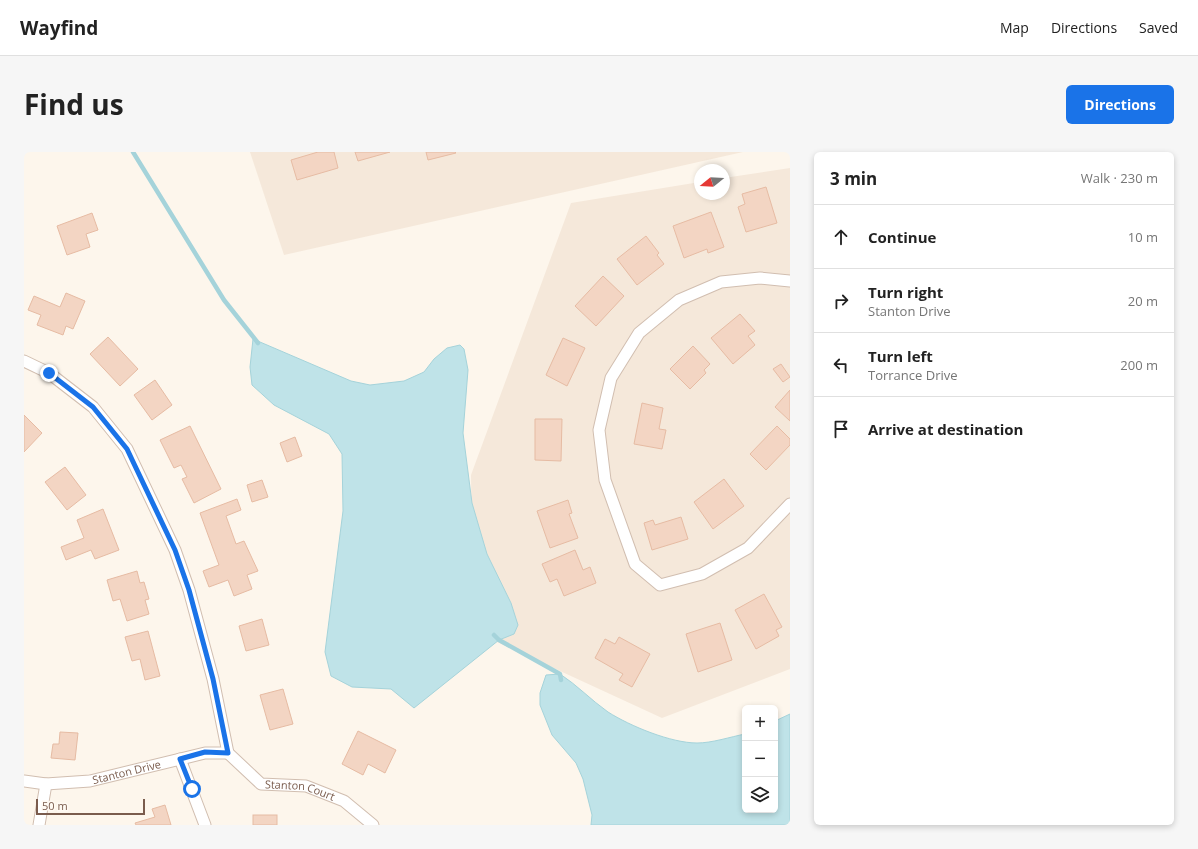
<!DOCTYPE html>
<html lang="en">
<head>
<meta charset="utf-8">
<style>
	:root { --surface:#fff; --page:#f6f6f6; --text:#222; --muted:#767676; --line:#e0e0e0; --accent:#1a73e8 }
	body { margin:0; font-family:"Open Sans",sans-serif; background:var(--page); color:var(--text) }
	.controls { position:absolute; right:12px; bottom:12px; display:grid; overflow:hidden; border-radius:6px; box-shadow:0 2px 6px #0003 }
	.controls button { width:36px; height:36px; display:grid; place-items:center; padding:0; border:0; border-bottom:1px solid var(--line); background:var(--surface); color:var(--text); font:20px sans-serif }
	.compass { position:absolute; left:670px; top:12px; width:36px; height:36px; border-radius:50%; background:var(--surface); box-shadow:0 2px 6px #0003; rotate:252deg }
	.scale { position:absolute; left:12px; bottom:10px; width:109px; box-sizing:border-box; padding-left:4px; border:2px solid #7a5c4d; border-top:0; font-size:11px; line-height:14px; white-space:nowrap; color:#7a5c4d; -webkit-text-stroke:3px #fffaf3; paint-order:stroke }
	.stop { position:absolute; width:12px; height:12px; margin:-9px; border:3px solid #1a73e8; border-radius:50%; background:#fff }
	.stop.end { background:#1a73e8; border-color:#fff; box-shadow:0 1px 4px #0008 }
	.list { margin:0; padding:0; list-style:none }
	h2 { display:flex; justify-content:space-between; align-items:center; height:52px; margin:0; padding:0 16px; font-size:17px }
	h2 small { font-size:13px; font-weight:400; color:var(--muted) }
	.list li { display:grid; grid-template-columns:26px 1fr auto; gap:12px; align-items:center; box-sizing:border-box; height:64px; padding:0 16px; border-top:1px solid var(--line) }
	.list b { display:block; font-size:15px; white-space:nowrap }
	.list p { margin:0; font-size:13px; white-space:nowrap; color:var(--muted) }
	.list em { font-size:13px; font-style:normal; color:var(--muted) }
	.icon { flex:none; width:22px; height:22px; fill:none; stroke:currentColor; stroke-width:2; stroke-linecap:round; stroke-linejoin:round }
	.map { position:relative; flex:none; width:766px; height:673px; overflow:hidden; border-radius:6px }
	header { display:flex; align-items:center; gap:24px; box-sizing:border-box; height:56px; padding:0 20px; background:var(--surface); border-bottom:1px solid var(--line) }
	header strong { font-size:19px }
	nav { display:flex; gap:22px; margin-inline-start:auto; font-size:14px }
	.intro { display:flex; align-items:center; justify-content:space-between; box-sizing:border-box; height:96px; padding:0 24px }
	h1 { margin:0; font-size:28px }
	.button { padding:10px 18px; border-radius:6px; background:var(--accent); color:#fff; font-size:14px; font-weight:700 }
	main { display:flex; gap:24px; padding:0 24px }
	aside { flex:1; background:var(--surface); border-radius:6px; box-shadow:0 2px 6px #0003 }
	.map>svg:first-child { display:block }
	.residential { fill:#f5e8da }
	.water { fill:#bfe3e8; stroke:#a5d3da }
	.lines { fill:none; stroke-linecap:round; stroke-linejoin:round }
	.stream { stroke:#a5d3da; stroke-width:4.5 }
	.building { fill:#f3d5c3; stroke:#e6bba3 }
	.minor-casing { stroke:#d1beb0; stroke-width:13 }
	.minor { stroke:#fff; stroke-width:11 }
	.route { stroke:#1a73e8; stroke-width:5 }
	.labels { text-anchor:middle; stroke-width:3; stroke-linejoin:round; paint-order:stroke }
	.street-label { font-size:11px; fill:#7a5c4d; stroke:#fffaf3 }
</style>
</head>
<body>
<header>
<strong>Wayfind</strong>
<nav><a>Map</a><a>Directions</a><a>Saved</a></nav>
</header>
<div class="intro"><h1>Find us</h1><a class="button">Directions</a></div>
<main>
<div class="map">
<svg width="766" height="673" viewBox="0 0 766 673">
	<rect width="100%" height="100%" fill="#fdf6ec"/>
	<!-- residential -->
	<g class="residential">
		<path d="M226 0H719L260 103Z"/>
		<path d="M766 16V517L638 566 449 479 447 323 547 51 676 30V42H700V26Z"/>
	</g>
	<!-- water -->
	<g class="water">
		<path d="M229 187 327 229 346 233 380 229 400 220 410 207 423 196 436 193 440 197 444 218 439 281 448 351 463 402 487 451 494 473 490 482 475 488 390 556 367 537 328 535 307 524 301 500 319 359 318 302 305 282 250 253 228 233 226 215Z"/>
		<path d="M536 522C553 533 567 548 584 560 606 574 647 591 673 591 688 591 706 585 721 582V658H751V569L766 562V673H567L568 663 559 627 552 611 528 583 516 553V541L522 523Z"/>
	</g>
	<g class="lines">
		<!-- stream -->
		<g class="stream">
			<path d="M109 0 200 148 234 191"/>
			<path d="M470 483 475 488 536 522 537 528"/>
		</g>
	</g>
	<!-- building -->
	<g class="building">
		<path d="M294 0H310L314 16 273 28 267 8Z"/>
		<path d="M331 0H366L334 9Z"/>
		<path d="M402 0H431L432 1 404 8Z"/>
		<path d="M742 35 753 71 722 80 714 55 721 52 718 42Z"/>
		<path d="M687 60 700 95 684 101 683 97 660 106 649 74Z"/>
		<path d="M68 61 74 78 62 82 66 95 43 103 33 74Z"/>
		<path d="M622 84 635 101 633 103 640 112 613 133 593 107Z"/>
		<path d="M579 124 600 144 572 174 551 154Z"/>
		<path d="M42 141 61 149 49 177 42 174 39 183 13 173 17 163 4 158 10 144 36 155Z"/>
		<path d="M716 162 731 179 724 184 731 193 709 212 687 186Z"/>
		<path d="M84 185 114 217 96 234 66 202Z"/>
		<path d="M539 186 561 196 543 234 522 223Z"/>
		<path d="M669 194 686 212 680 218 682 221 666 237 646 217Z"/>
		<path d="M757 212 766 225 759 230 749 217Z"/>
		<path d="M131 228 148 253 128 268 110 243Z"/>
		<path d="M766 238V269L751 255Z"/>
		<path d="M618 251 639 256 635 277 642 278 638 297 610 292Z"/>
		<path d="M0 263 18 281 0 300Z"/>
		<path d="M511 267H538L537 309 511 308Z"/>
		<path d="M166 274 197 337 170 351 158 327 163 325 157 313 150 316 136 288Z"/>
		<path d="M753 274 766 287V293L742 318 726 302Z"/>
		<path d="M271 285 278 304 263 310 256 291Z"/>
		<path d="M41 315 62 343 43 358 21 330Z"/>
		<path d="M700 327 720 354 689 377 670 350Z"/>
		<path d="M238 328 244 345 228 350 223 333Z"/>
		<path d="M213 347 217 358 202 364 212 392 220 389 234 419 223 423 228 437 210 444 204 428 185 435 179 419 195 413 176 361Z"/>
		<path d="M544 348 548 361 545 362 554 386 526 396 513 359Z"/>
		<path d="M79 357 95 398 71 407 67 398 42 408 37 395 60 386 53 368Z"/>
		<path d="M657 365 664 387 628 398 620 371 629 368 631 373Z"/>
		<path d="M551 398 559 418 566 415 572 431 540 444 533 427 526 430 518 412Z"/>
		<path d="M113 419 116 431 120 430 125 447 121 448 125 462 103 469 96 447 89 449 83 428Z"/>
		<path d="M740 442 758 475 752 478 755 484 732 497 711 458Z"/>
		<path d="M238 467 245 493 222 499 215 474Z"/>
		<path d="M696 471 708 508 674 520 662 482Z"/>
		<path d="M124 479 136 524 121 528 116 507 108 509 101 485Z"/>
		<path d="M595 485 626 502 608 535 595 528 599 522 571 506 581 487 591 492Z"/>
		<path d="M259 537 269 572 246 578 236 543Z"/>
		<path d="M334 579 372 598 361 621 344 612 339 623 318 612Z"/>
		<path d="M36 580 54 581 51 608 27 606 29 592H35Z"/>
		<path d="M141 653 147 673H112L111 671 131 665 128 657Z"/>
		<rect x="229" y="663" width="24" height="10"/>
	</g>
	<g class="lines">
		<defs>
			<g id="minor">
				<path d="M766 129 736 126 697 130 655 148 615 181 587 226 575 278 581 328 611 412 636 433 678 422 724 396 766 352"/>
				<path d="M0 209 25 221 69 255 103 297 151 398 165 438 189 527 204 601"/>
				<path id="s1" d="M204 601 237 632 282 634 320 649 349 673"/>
				<path d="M156 607 181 673"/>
				<path id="s2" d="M0 629 22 632 66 629 181 601H204"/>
				<path d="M15 673 22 632"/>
			</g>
		</defs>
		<!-- minor casing -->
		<use href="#minor" class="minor-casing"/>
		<!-- minor -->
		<use href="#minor" class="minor"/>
	</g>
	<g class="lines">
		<!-- route -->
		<path class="route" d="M25 221 69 255 103 297 112 316 151 398 165 438 189 527 204 601 181 600 156 607 168 637"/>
	</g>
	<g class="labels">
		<!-- street labels -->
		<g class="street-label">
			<text dy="4" stroke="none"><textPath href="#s2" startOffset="104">Stanton Drive</textPath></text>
			<text dy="4" stroke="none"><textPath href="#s1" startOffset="85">Stanton Court</textPath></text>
		</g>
	</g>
</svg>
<div class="controls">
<button>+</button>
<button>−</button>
<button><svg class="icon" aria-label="layers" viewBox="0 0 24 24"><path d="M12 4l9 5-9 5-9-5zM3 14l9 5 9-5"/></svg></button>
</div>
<svg class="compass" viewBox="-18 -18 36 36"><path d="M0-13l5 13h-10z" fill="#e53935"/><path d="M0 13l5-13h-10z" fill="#767676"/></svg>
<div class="scale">50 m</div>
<div class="stop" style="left:168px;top:637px"></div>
<div class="stop end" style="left:25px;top:221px"></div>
</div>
<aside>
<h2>3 min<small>Walk · 230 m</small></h2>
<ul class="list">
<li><svg class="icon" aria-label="ahead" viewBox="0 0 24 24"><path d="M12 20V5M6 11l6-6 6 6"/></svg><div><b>Continue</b></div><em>10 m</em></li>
<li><svg class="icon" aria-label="right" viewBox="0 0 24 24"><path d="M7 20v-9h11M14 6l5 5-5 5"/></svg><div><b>Turn right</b><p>Stanton Drive</p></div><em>20 m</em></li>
<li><svg class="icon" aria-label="left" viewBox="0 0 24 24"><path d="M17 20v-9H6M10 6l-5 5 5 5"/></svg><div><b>Turn left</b><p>Torrance Drive</p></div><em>200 m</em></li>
<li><svg class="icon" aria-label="arrive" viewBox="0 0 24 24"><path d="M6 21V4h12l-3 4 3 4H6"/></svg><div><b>Arrive at destination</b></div></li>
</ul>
</aside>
</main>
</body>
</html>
